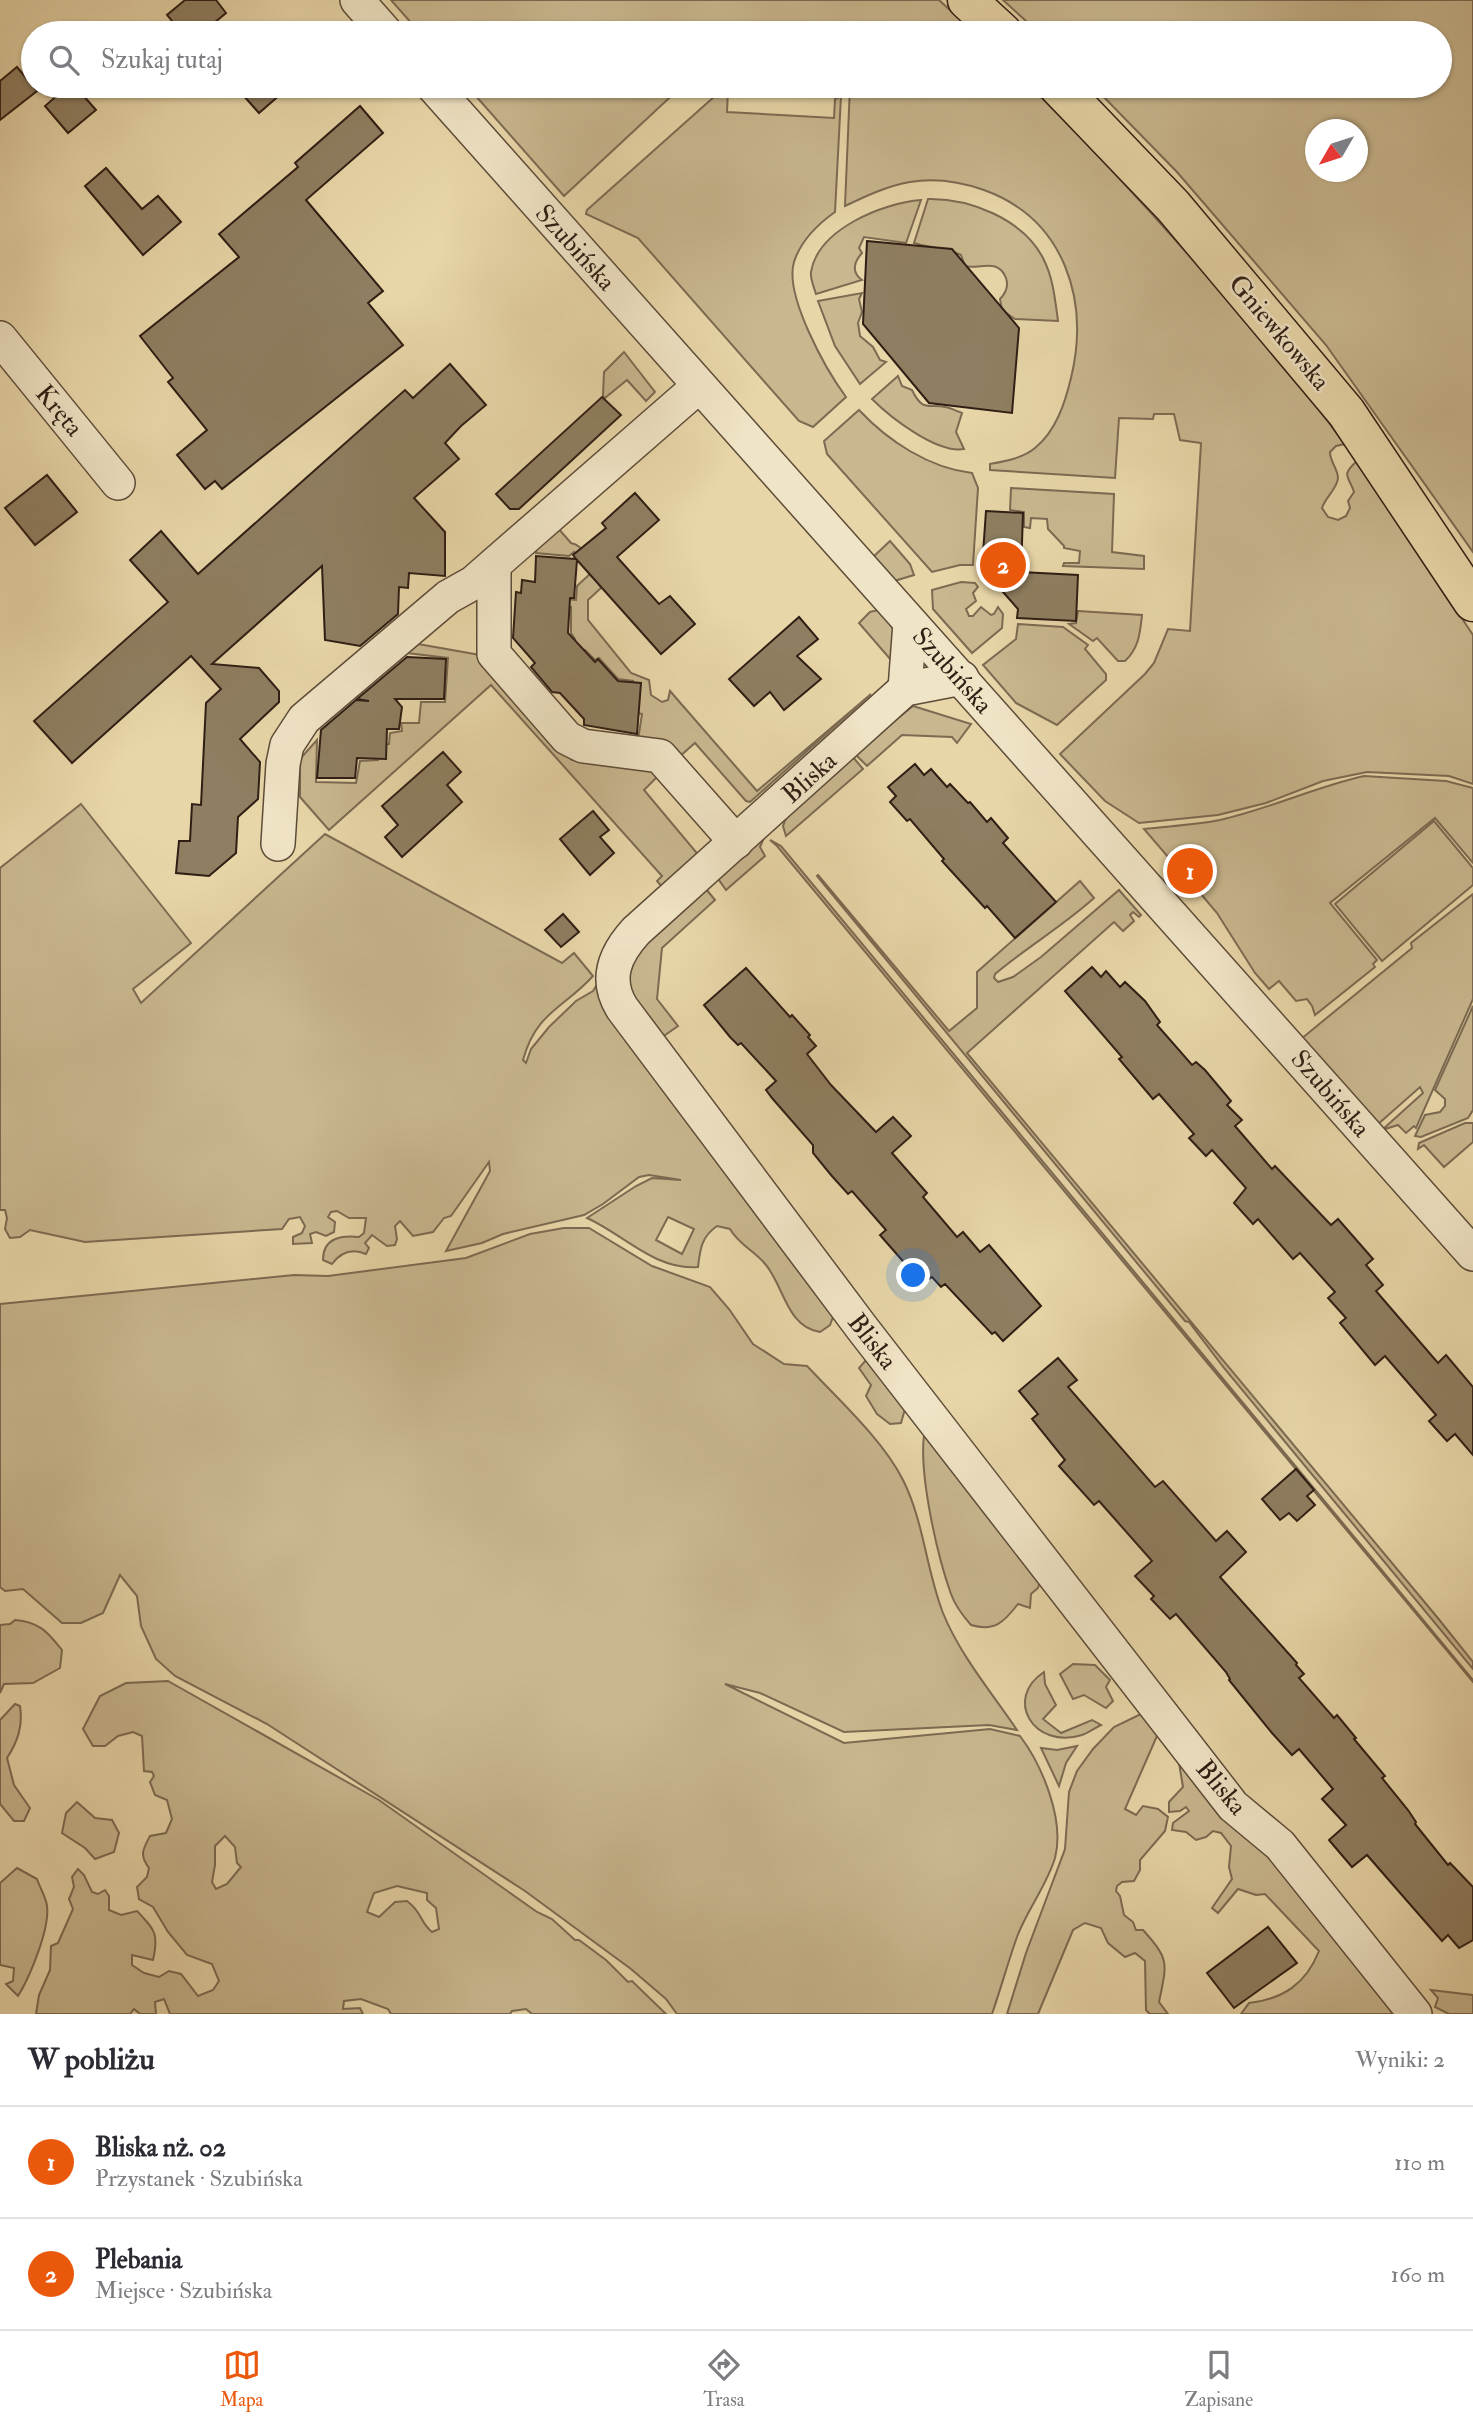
<!DOCTYPE html>
<html lang="pl">
<head>
<meta charset="utf-8">
<style>
	:root { --surface:#fff; --page:#f2f2f3; --text:#2b2b33; --muted:#7c7c81; --line:#e1e1e2; --accent:#ea580c }
	body { margin:0; font-family:"IM FELL Double Pica",serif; background:var(--page); color:var(--text) }
	.compass { position:absolute; left:1305px; top:119px; width:63px; height:63px; border-radius:50%; background:var(--surface); box-shadow:0 2px 5px #0004; rotate:231deg }
	.you { position:absolute; left:914px; top:1276px; width:24px; height:24px; margin:-18px; border:5px solid #fff; border-radius:50%; background:#1a73e8; box-shadow:0 0 0 10px #1a73e833 }
	.badge { display:grid; place-items:center; width:46px; height:46px; border-radius:50%; background:var(--accent); color:#fff; font-size:23px; font-weight:700 }
	.pin { position:absolute; translate:-50% -50%; border:4px solid #fff; box-shadow:0 2px 7px #0006 }
	.list { margin:0; padding:0; list-style:none }
	h2 { display:flex; justify-content:space-between; align-items:center; height:91px; margin:0; padding:0 28px; font-size:30px }
	h2 small { font-size:23px; font-weight:400; color:var(--muted) }
	.list li { display:grid; grid-template-columns:46px 1fr auto; gap:21px; align-items:center; box-sizing:border-box; height:112px; padding:0 28px; border-top:2px solid var(--line) }
	.list b { display:block; font-size:26px; white-space:nowrap }
	.list p { margin:0; font-size:23px; white-space:nowrap; color:var(--muted) }
	.list em { font-size:23px; font-style:normal; color:var(--muted) }
	.icon { flex:none; width:38px; height:38px; fill:none; stroke:currentColor; stroke-width:2; stroke-linecap:round; stroke-linejoin:round }
	.map { position:relative; flex:none; width:1473px; height:2014px; overflow:hidden }
	.search { position:absolute; background:var(--surface); box-shadow:0 2px 5px #0004; left:21px; right:21px; top:21px; height:77px; display:flex; align-items:center; gap:18px; box-sizing:border-box; padding:0 24px; border-radius:38px; color:var(--muted); font-size:26px }
	.sheet { height:315px; background:var(--surface) }
	nav { display:flex; justify-content:space-around; align-items:center; box-sizing:border-box; height:98px; border-top:2px solid var(--line); background:var(--surface); font-size:19px; color:var(--muted) }
	nav a { display:grid; justify-items:center; gap:4px }
	nav .on { color:var(--accent) }
	.map>svg:first-child { display:block }
	.green { fill:#c9b78f; stroke:#7c6a52; stroke-width:2; fill-rule:evenodd }
	.building { fill:#8f7e61; stroke:#2f1e14; stroke-width:2 }
	.lines { fill:none; stroke-linecap:round; stroke-linejoin:round }
	.street-casing { stroke:#5d4c39; stroke-width:36 }
	.primary-casing { stroke:#2f1e14; stroke-width:41 }
	.street { stroke:#f0e4c6; stroke-width:33 }
	.primary { stroke:#e8d6a8; stroke-width:38 }
	.labels { text-anchor:middle; stroke-width:5; stroke-linejoin:round; paint-order:stroke }
	.street-label { font-size:26px; fill:#2f1e14; stroke:#f0e4c6 }
</style>
</head>
<body>
<div class="map">
<svg width="1473" height="2014" viewBox="0 0 1473 2014">
	<rect width="100%" height="100%" fill="#e8d6a8"/>
	<filter id="stains"><feTurbulence type="fractalNoise" baseFrequency=".00286" numOctaves="4"/><feColorMatrix values="0 0 0 0 .2 0 0 0 0 .09 0 0 0 0 .02 0 0 0 .5 -.17"/></filter>
	<radialGradient id="worn" r=".72"><stop offset=".6" stop-color="#630" stop-opacity="0"/><stop offset="1" stop-color="#630" stop-opacity=".3"/></radialGradient>
	<!-- green -->
	<g class="green">
		<path d="M391 0H939L975 33H420Z"/>
		<path d="M1003 0H1473V552L1326 345 1177 172 1093 86H1440V33H1039ZM1316 130H1358V172H1316Z"/>
		<path d="M467 86H682L564 196Z"/>
		<path d="M850 86H1030C1102 158 1171 233 1237 311 1274 354 1311 398 1345 444L1336 446 1330 452C1330 462 1338 469 1338 478 1337 489 1325 498 1322 508L1328 517 1338 520 1346 516 1350 508 1348 501 1354 492C1349 476 1340 476 1357 461L1473 635V784L1449 776 1367 772 1323 781 1266 803 1218 815 1139 823 1105 801 1060 754 1145 674 1154 663 1168 629 1190 631 1201 443 1180 440 1174 414H1154L1153 419 1119 418 1115 478 990 470V464C1006 461 1023 458 1035 448 1056 431 1065 403 1071 378 1090 299 1064 219 984 190 961 182 934 178 910 182 887 186 866 196 845 206Z"/>
		<path d="M724 88 728 90 727 112 834 118 835 99 841 96 835 212C818 224 801 240 794 262 784 295 826 370 846 397L813 427 799 421 638 238 586 214 587 210Z"/>
		<path d="M928 199C969 198 1023 219 1043 258 1053 277 1055 299 1058 321L1015 319 1002 310 1000 299C1006 293 1009 287 1006 278 998 257 979 270 965 266L961 255C946 248 929 248 914 243Z"/>
		<path d="M921 200 906 243 864 237 859 248 862 253C854 262 851 272 862 280L816 294C814 287 810 279 811 272 818 229 883 203 921 200Z"/>
		<path d="M862 293 859 299 862 312 858 323 860 336 873 347 880 360 886 362 860 384 835 346 818 301Z"/>
		<path d="M624 352 655 392 646 401 627 380 605 398 603 396 604 372Z"/>
		<path d="M898 376 902 386 912 390C923 413 929 403 945 407 951 408 957 411 962 413L956 432 964 449C937 454 890 417 872 399Z"/>
		<path d="M859 410C888 441 929 468 972 473L978 488 973 565H960L932 572 827 454 824 441Z"/>
		<path d="M1011 488 1114 494 1112 552 1144 556V569L1063 566 1064 563H1079L1080 551 1064 548V546L1048 529 1047 519 1031 518 1030 528 1024 527V512L1010 510Z"/>
		<path d="M557 527 571 543C588 546 595 573 601 588L588 600V620L631 673 649 680 651 695 662 702 668 700 670 691 757 791 871 694 750 802 746 801 695 743 680 756 638 740 642 714 633 712V681L618 679 599 658 595 660 585 650 582 651 574 641 575 639 571 633V607H565V599L576 600 577 586 591 573 574 552 569 556 536 553 537 545Z"/>
		<path d="M890 541 910 564 914 575 894 581 872 558Z"/>
		<path d="M961 582 975 583 978 587 973 593 976 601 966 609 969 616H973L981 607 991 615 994 614 998 607 1003 614 1002 628 972 653 933 609 932 590Z"/>
		<path d="M878 610 893 626 897 667 859 623 870 612Z"/>
		<path d="M1078 611 1142 615C1140 633 1139 648 1125 661H1118L1097 638 1093 641 1069 624 1076 623Z"/>
		<path d="M1018 624 1063 627 1088 645 1085 649 1106 674V680L1057 725 1016 703 983 665 1016 639Z"/>
		<path d="M418 644 480 655 572 760 654 767 660 774 644 790 701 858 662 887 657 881 662 876 491 685 329 830 300 797V759L317 740 316 782 356 783 360 761 378 760 380 745 389 744 390 733 402 731 401 723H419L421 702H445L448 658 407 653Z"/>
		<path d="M913 706 971 724 957 743 952 737 902 735 867 766 854 753Z"/>
		<path d="M852 756 863 769 786 836 783 826 788 813Z"/>
		<path d="M1364 776 1446 781 1473 788V863L1435 818 1330 903 1377 960 1373 964 1375 967 1315 1015 1312 1006 1307 999 1296 1001 1279 981 1269 989 1255 973 1217 913 1195 887 1202 880 1183 857 1174 864 1144 829C1169 826 1195 825 1220 820 1269 809 1315 787 1364 776Z"/>
		<path d="M81 804 191 943 133 989 141 1003 325 834 562 963 574 953 593 976C563 1009 536 1012 523 1060L526 1063 531 1049 549 1027 576 1001 593 991 598 983 836 1309 830 1325 820 1332C787 1327 784 1287 766 1265 755 1251 739 1245 730 1229L717 1226C701 1237 700 1250 698 1267 656 1271 623 1234 587 1218L636 1186 652 1178 681 1180 649 1175 639 1177 603 1204 584 1215 503 1234 482 1243 446 1251 490 1171 489 1162 451 1216 444 1218 433 1232 413 1236 400 1221 395 1226 397 1239 395 1245 387 1246 372 1235 365 1243 369 1248 366 1254C352 1248 341 1252 332 1264L323 1260C323 1238 341 1235 359 1237L364 1233 366 1218H349L337 1211 331 1212 328 1217 335 1222 334 1232 326 1236 316 1232 310 1234 312 1243 293 1244V1237L302 1233 305 1226 300 1217 289 1219 282 1229 85 1242 30 1230 20 1237 10 1238 5 1229 7 1218 5 1210H0V868ZM668 1217 694 1229 682 1254 656 1240Z"/>
		<path d="M1434 821 1473 868V885L1382 961 1335 904Z"/>
		<path d="M763 840 760 847 765 856 726 890 719 880 718 874 754 844Z"/>
		<path d="M770 840 781 846 1473 1680V1682L777 846Z"/>
		<path d="M818 875 949 1031 977 1008V972L1080 881 1094 898C1063 926 1027 947 995 974L994 978 998 982 1013 977 1041 957 1119 890 1141 915 1139 917 1133 912 1130 915 1134 921 1123 931 1114 922 967 1053 1437 1617 1473 1662V1669L1224 1368 1189 1322 1185 1321 817 876Z"/>
		<path d="M706 889 715 900 662 948 657 999 678 1026 658 1040C641 1018 620 991 625 961Z"/>
		<path d="M1473 894V999L1416 1128 1414 1126 1406 1133 1398 1125 1382 1130 1423 1093 1420 1087 1377 1125 1301 1039 1412 948 1411 943Z"/>
		<path d="M1473 1006V1110L1468 1118 1421 1137 1415 1136 1425 1115 1440 1112 1445 1106V1099L1435 1090Z"/>
		<path d="M1465 1123H1473V1142L1444 1167 1424 1145 1418 1149 1419 1143Z"/>
		<path d="M564 1228H589L652 1266 710 1287 729 1309 753 1344 784 1364 807 1366C838 1399 883 1440 903 1480 924 1522 926 1569 943 1613 960 1655 992 1693 1017 1730L989 1725 844 1732 760 1693 725 1684 844 1743 990 1729 1020 1736C1042 1765 1065 1820 1055 1858 1047 1885 1027 1910 1017 1937 1008 1962 1001 1988 992 2014H677L666 1999 631 1969 525 1891 267 1724 175 1676 156 1659 141 1626 137 1596 120 1575 103 1613 81 1623H62L23 1589 5 1591 0 1587V1304L294 1275 328 1276 466 1258 530 1234Z"/>
		<path d="M866 1360 905 1409 901 1423 890 1424 877 1414 866 1396 871 1385 859 1368Z"/>
		<path d="M924 1435 1040 1581 1038 1588 1031 1594 1030 1608 1018 1604C1004 1622 995 1632 971 1625 963 1616 955 1605 951 1594 937 1555 919 1475 924 1435Z"/>
		<path d="M15 1620C39 1622 47 1631 62 1650L60 1668 33 1683 4 1684 0 1693V1625L10 1624Z"/>
		<path d="M1073 1664 1095 1665 1110 1680 1106 1687 1113 1701 1106 1708 1084 1695 1073 1699 1060 1674Z"/>
		<path d="M1044 1672 1045 1684 1056 1705 1043 1719 1061 1733 1092 1720 1101 1725C1095 1728 1088 1733 1082 1735 1034 1750 1003 1699 1044 1672Z"/>
		<path d="M168 1681 379 1800 537 1912 552 1919 575 1940H579L606 1960 628 1982 632 1981 666 2014H532L526 2009 512 2011 510 2014H391L388 2009 361 1999 344 2001 343 2009 360 2008 363 2014H170L164 1999 155 2002 156 2014H140L134 2009 130 2014H36L39 1995 50 1970 51 1946 58 1943 73 1909 69 1899 74 1887 72 1877 78 1869 84 1875 92 1892 98 1894 105 1890 109 1896V1910L121 1915 137 1911C155 1930 159 1934 153 1960L132 1955V1965L144 1973 159 1977 169 1971 181 1974 198 1996 213 1990 219 1981 212 1964 187 1955 168 1932 153 1907 139 1899 137 1887 147 1877 149 1868C139 1855 143 1849 150 1836L166 1833 172 1819 167 1800 155 1795 150 1782 154 1776 152 1772 144 1771 142 1736 133 1732 118 1736 105 1746H93L83 1729 100 1696 126 1683ZM225 1836 235 1847 237 1863 241 1867 227 1884 216 1889 212 1882 215 1865V1846ZM397 1886 427 1893V1900L436 1908 439 1929 432 1932C419 1921 423 1913 407 1901L395 1902 379 1917 367 1912 374 1893Z"/>
		<path d="M15 1704 20 1706C23 1726 18 1741 7 1758L14 1785 30 1808 24 1821H14L0 1804V1720Z"/>
		<path d="M1143 1713 1155 1721 1232 1820 1271 1852 1399 2014H1241L1249 2003C1283 1999 1306 1984 1319 1951L1265 1894 1256 1895 1238 1889 1218 1913 1212 1908 1232 1879 1229 1867 1231 1846 1221 1833 1213 1831 1206 1837 1196 1840 1186 1832 1172 1830 1173 1823 1189 1811 1186 1807 1180 1811 1169 1812V1802L1183 1787 1177 1751 1160 1729 1125 1809 1136 1815 1143 1806 1158 1809 1168 1817 1165 1831 1140 1860V1870L1134 1881 1122 1882 1117 1886 1116 1891 1120 1896 1124 1915 1133 1922 1136 1930H1143C1170 1960 1167 1963 1159 2002L1168 2014H1150L1146 2010 1145 1961 1135 1953 1125 1957 1108 1943 1101 1928 1085 1923 1073 1930 1038 2014H1007L1026 1953 1065 1849 1069 1792 1077 1771 1093 1749 1114 1727Z"/>
		<path d="M1077 1746 1066 1763 1059 1786 1041 1748 1057 1750Z"/>
		<path d="M77 1802 95 1818 112 1820 119 1833 114 1852 95 1859 85 1848 62 1833 66 1813Z"/>
		<path d="M17 1868 37 1879C40 1888 46 1897 47 1906 50 1928 30 1977 18 1996L6 1984 13 1981 14 1968 0 1965V1883Z"/>
		<path d="M1431 1990 1473 1995V2014H1449L1435 2007 1438 1998Z"/>
	</g>
	<!-- building -->
	<g class="building">
		<path d="M185 0H216L226 13 202 33H182L167 15Z"/>
		<path d="M17 67 37 91 0 120V81Z"/>
		<path d="M68 86H75L96 110 68 133 45 106Z"/>
		<path d="M235 86H290L259 113Z"/>
		<path d="M360 106 383 133 306 200 383 291 368 303 403 345 222 489 215 481 205 489 177 455 207 430 168 382 173 378 140 336 239 257 219 234 298 167 295 163Z"/>
		<path d="M106 168 142 209 158 196 181 222 143 255 85 186Z"/>
		<path d="M867 241 952 249 1019 328 1012 413 929 403 863 324Z"/>
		<path d="M450 364 486 405 461 426 445 443 459 459 414 498 445 532V576L409 573 408 588 399 587 398 614 360 646 325 640 322 566 212 664 259 668 279 691V702L240 739 260 762 258 799 238 817 236 853 209 876 176 873 179 841H190L192 804 201 805 206 703 221 689 191 656 72 763 34 721 168 602 130 560 161 531 198 574 405 390 413 398Z"/>
		<path d="M602 397 621 415 519 509H510L496 494Z"/>
		<path d="M47 475 77 512 35 545 5 508Z"/>
		<path d="M635 493 659 520 617 557 659 604 670 596 695 624 661 654 577 560 574 598H570L568 633 595 662 598 659 618 681 641 683 637 734 584 725V719L560 693 552 692 531 667 535 663 513 638 516 592 521 593 522 580 535 582 536 556 576 559 573 555 606 528 602 523Z"/>
		<path d="M986 511 1023 513 1021 572 1078 575 1076 621 1017 618 1018 609 982 568Z"/>
		<path d="M799 617 818 639 797 656 821 679 784 710 770 692 754 706 729 679Z"/>
		<path d="M407 657 446 659 444 699H395L402 707 399 729H387L386 759 357 758 355 778H317L321 730 356 700 369 701 357 699Z"/>
		<path d="M443 752 461 772 447 785 462 802 402 857 385 837 398 825 382 806Z"/>
		<path d="M915 764 924 775 931 769 947 787 950 784 968 803 970 802 987 822 991 818 1008 838 1003 843 1056 902 1015 938 987 906 985 908 942 861 944 859 910 819 907 821 890 802 896 796 888 787Z"/>
		<path d="M593 811 609 830 600 837 614 853 590 875 560 839Z"/>
		<path d="M563 914 579 932 561 947 545 930Z"/>
		<path d="M1092 967 1101 977 1106 971 1120 987 1125 982 1145 1001 1160 1022 1157 1025 1192 1065 1196 1062 1205 1070 1231 1101 1227 1105 1242 1120 1235 1126 1272 1169 1275 1166 1331 1225 1338 1219 1373 1259 1366 1265 1383 1285 1376 1291 1438 1363 1446 1355 1473 1387V1455L1455 1434 1447 1441 1429 1421 1436 1415 1385 1356 1375 1365 1340 1323 1346 1318 1328 1298 1335 1292 1300 1253 1293 1259 1258 1219 1253 1224 1234 1203 1246 1188 1212 1150 1206 1156 1189 1138 1194 1134 1159 1094 1153 1099 1119 1059 1122 1057 1065 991Z"/>
		<path d="M746 968 790 1017 792 1015 810 1035 808 1037 816 1046 807 1054 831 1085 876 1132 893 1117 911 1136 892 1153 927 1193 923 1197 957 1237 963 1232 980 1252 989 1245 1041 1306 1003 1341 995 1332 992 1334 945 1284 941 1287 932 1277 929 1279 922 1270 918 1273 911 1264 908 1267 880 1235 886 1230 852 1191 848 1194 831 1175 813 1153V1145L772 1098 766 1090 776 1081 741 1043 738 1045 730 1037 704 1005Z"/>
		<path d="M1058 1358 1077 1380 1068 1387 1155 1487 1163 1481 1216 1541 1227 1531 1246 1552 1220 1577 1297 1663 1296 1665 1304 1674 1299 1678 1334 1718 1337 1715 1356 1738 1354 1739 1385 1776 1382 1778 1408 1810 1416 1822 1415 1824 1448 1865 1450 1863 1473 1887V1940L1459 1948 1448 1935 1442 1941 1367 1855 1352 1867 1329 1840 1346 1825 1322 1799 1333 1789 1299 1749 1292 1755 1272 1733 1229 1680 1230 1679 1226 1672 1176 1614 1170 1619 1151 1599 1154 1596 1135 1576 1152 1561 1099 1501 1094 1505 1059 1466 1065 1460 1032 1419 1038 1414 1019 1391Z"/>
		<path d="M1296 1469 1314 1490 1307 1496 1315 1505 1297 1521 1289 1513 1280 1520 1262 1499Z"/>
		<path d="M1268 1927 1297 1963 1234 2008 1207 1973Z"/>
	</g>
	<g class="lines">
		<defs>
			<g id="street">
				<path d="M357 0 386 33"/>
				<path d="M433 86C779 476 1128 864 1473 1254"/>
				<path d="M0 338 118 483"/>
				<path d="M494 565V654L567 738 583 746 660 756 736 842"/>
				<path d="M962 678 905 689 636 931C615 954 604 979 622 1008L862 1328 1233 1806 1280 1845 1415 2014"/>
				<path d="M905 689 910 623"/>
				<path d="M278 844 283 764 287 745 304 719 448 597 473 583 699 386"/>
			</g>
			<g id="primary">
				<path d="M967 0 1003 33"/>
				<path d="M1058 86 1173 206 1346 412 1473 602"/>
			</g>
		</defs>
		<!-- street casing -->
		<use href="#street" class="street-casing"/>
		<!-- primary casing -->
		<use href="#primary" class="primary-casing"/>
		<!-- street -->
		<use href="#street" class="street"/>
		<!-- primary -->
		<use href="#primary" class="primary"/>
	</g>
	<g class="labels">
		<!-- street labels -->
		<g class="street-label">
			<text transform="translate(576 247) rotate(48)" y="9">Szubińska</text>
			<text transform="translate(1280 332) rotate(50)" y="9">Gniewkowska</text>
			<text transform="translate(60 410) rotate(50)" y="9">Kręta</text>
			<text transform="translate(953 670) rotate(48)" y="9">Szubińska</text>
			<text transform="translate(809 777) rotate(-42)" y="9">Bliska</text>
			<text transform="translate(1331 1093) rotate(49)" y="9">Szubińska</text>
			<text transform="translate(873 1341) rotate(52)" y="9">Bliska</text>
			<text transform="translate(1222 1787) rotate(50)" y="9">Bliska</text>
		</g>
	</g>
	<rect width="100%" height="100%" filter="url(#stains)"/>
	<rect width="100%" height="100%" fill="url(#worn)"/>
</svg>
<svg class="compass" viewBox="-18 -18 36 36"><path d="M0-13l5 13h-10z" fill="#e53935"/><path d="M0 13l5-13h-10z" fill="#7c7c81"/></svg>
<div class="you"></div>
<div class="pin badge" style="left:1190px;top:871px">1</div>
<div class="pin badge" style="left:1003px;top:565px">2</div>
<div class="search"><svg class="icon" aria-label="search" viewBox="0 0 24 24"><circle cx="10" cy="10" r="6"/><path d="M15 15l6 6"/></svg>Szukaj tutaj</div>
</div>
<section class="sheet">
<h2>W pobliżu<small>Wyniki: 2</small></h2>
<ul class="list">
<li><span class="badge">1</span><div><b>Bliska nż. 02</b><p>Przystanek · Szubińska</p></div><em>110 m</em></li>
<li><span class="badge">2</span><div><b>Plebania</b><p>Miejsce · Szubińska</p></div><em>160 m</em></li>
</ul>
</section>
<nav>
<a class="on"><svg class="icon" aria-label="map" viewBox="0 0 24 24"><path d="M3 6l6-2 6 2 6-2v14l-6 2-6-2-6 2zM9 4v14M15 6v14"/></svg>Mapa</a>
<a><svg class="icon" aria-label="directions" viewBox="0 0 24 24"><path d="M12 3l9 9-9 9-9-9zM9 14v-3h6M13 9l2 2-2 2"/></svg>Trasa</a>
<a><svg class="icon" aria-label="saved" viewBox="0 0 24 24"><path d="M7 4h10v16l-5-4-5 4z"/></svg>Zapisane</a>
</nav>
</body>
</html>
